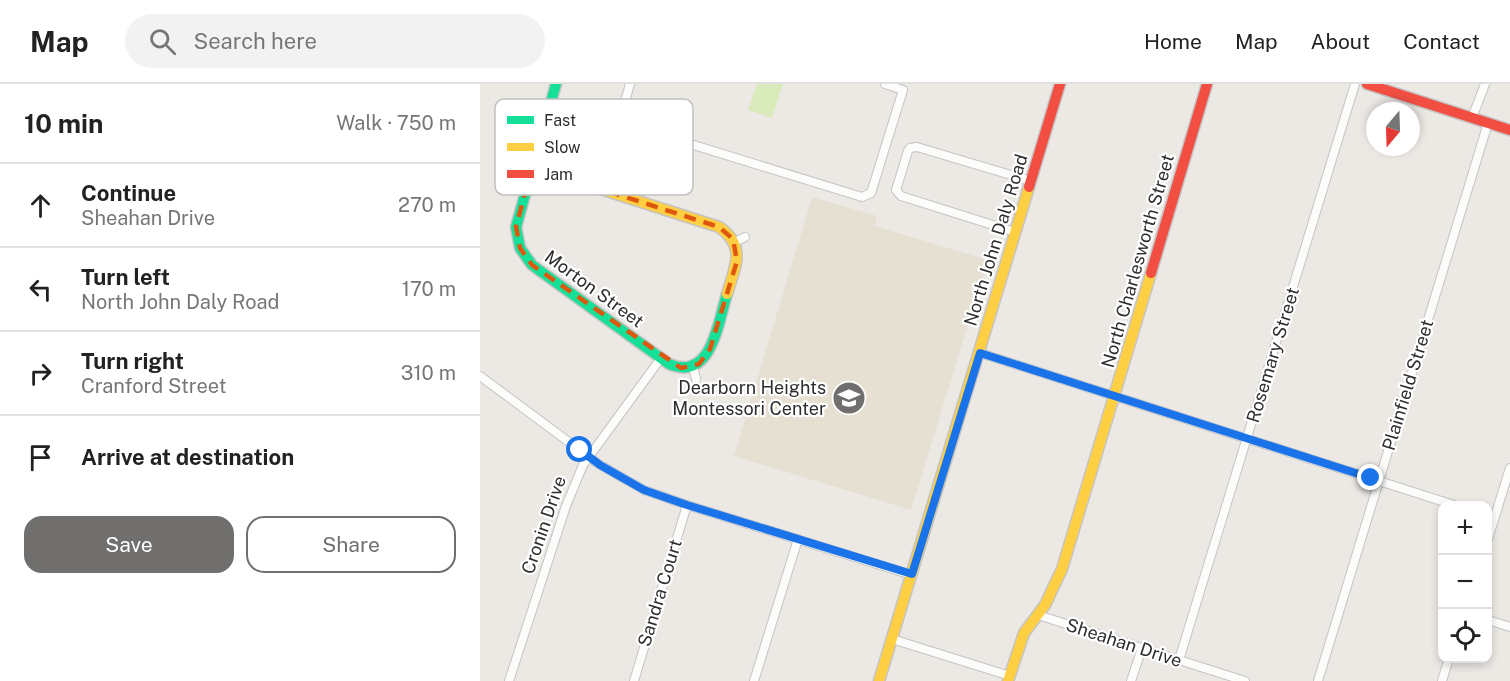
<!DOCTYPE html>
<html lang="en">
<head>
<meta charset="utf-8">
<style>
	:root { --surface:#fff; --page:#f2f2f2; --text:#222; --muted:#767676; --line:#e0e0e0; --accent:#706f6e }
	body { margin:0; font-family:"Public Sans",sans-serif; background:var(--page); color:var(--text) }
	.controls { position:absolute; right:18px; bottom:18px; display:grid; overflow:hidden; border-radius:12px; box-shadow:0 3px 9px #0003 }
	.controls button { width:54px; height:54px; display:grid; place-items:center; padding:0; border:0; border-bottom:2px solid var(--line); background:var(--surface); color:var(--text); font:30px sans-serif }
	.compass { position:absolute; left:886px; top:18px; width:54px; height:54px; border-radius:50%; background:var(--surface); box-shadow:0 3px 9px #0003; rotate:199deg }
	.stop { position:absolute; width:18px; height:18px; margin:-14px; border:4px solid #1a73e8; border-radius:50%; background:#fff }
	.stop.end { background:#1a73e8; border-color:#fff; box-shadow:0 2px 6px #0008 }
	.list { margin:0; padding:0; list-style:none }
	h2 { display:flex; justify-content:space-between; align-items:center; height:78px; margin:0; padding:0 24px; font-size:26px }
	h2 small { font-size:20px; font-weight:400; color:var(--muted) }
	.list li { display:grid; grid-template-columns:39px 1fr auto; gap:18px; align-items:center; box-sizing:border-box; height:84px; padding:0 24px; border-top:2px solid var(--line) }
	.list b { display:block; font-size:22px; white-space:nowrap }
	.list p { margin:0; font-size:20px; white-space:nowrap; color:var(--muted) }
	.list em { font-size:20px; font-style:normal; color:var(--muted) }
	.actions { display:flex; gap:12px; padding:18px 24px }
	.actions a { flex:1; padding:14px 0; border:2px solid var(--accent); border-radius:18px; text-align:center; font-size:21px; color:var(--accent) }
	.actions .main { background:var(--accent); color:#fff }
	.icon { flex:none; width:33px; height:33px; fill:none; stroke:currentColor; stroke-width:2; stroke-linecap:round; stroke-linejoin:round }
	.map { position:relative; flex:none; width:1030px; height:597px; overflow:hidden }
	header { display:flex; align-items:center; gap:36px; box-sizing:border-box; height:84px; padding:0 30px; background:var(--surface); border-bottom:2px solid var(--line) }
	header strong { font-size:28px }
	nav { display:flex; gap:33px; margin-inline-start:auto; font-size:21px }
	.search { width:420px; height:54px; background:var(--page); display:flex; align-items:center; gap:15px; box-sizing:border-box; padding:0 21px; border-radius:33px; color:var(--muted); font-size:22px }
	main { display:flex }
	aside { flex:1; background:var(--surface) }
	.map>svg:first-child { display:block }
	.education { fill:#e6e0d3 }
	.pitch { fill:#d9eabb }
	.lines { fill:none; stroke-linecap:round; stroke-linejoin:round }
	.street-casing { stroke:#c5c4c5; stroke-width:10 }
	.fast-casing { stroke:#c5c4c5; stroke-width:13 }
	.slow-casing { stroke:#c5c4c5; stroke-width:13 }
	.jam-casing { stroke:#c5c4c5; stroke-width:13 }
	.street { stroke:#fcfcfb; stroke-width:8 }
	.fast { stroke:#16e098; stroke-width:10 }
	.slow { stroke:#ffcf43; stroke-width:10 }
	.jam { stroke:#f24e42; stroke-width:10 }
	.route { stroke:#1a73e8; stroke-width:8 }
	.marked { fill:none; stroke:#df570e; stroke-width:4.5; stroke-dasharray:12 8; stroke-linejoin:round }
	.labels { text-anchor:middle; stroke-width:4.5; stroke-linejoin:round; paint-order:stroke }
	.street-label { font-size:18px; fill:#2e2e2e; stroke:#fff }
	.poi-label { font-size:18px; fill:#2e2e2e; stroke:#fff; text-anchor:end }
	.key { fill:#fff; stroke:#c0c0c0; stroke-width:1.5 }
	.key-label { font-size:16px; fill:#2e2e2e }
</style>
</head>
<body>
<header>
<strong>Map</strong>
<div class="search"><svg class="icon" aria-label="search" viewBox="0 0 24 24"><circle cx="10" cy="10" r="6"/><path d="M15 15l6 6"/></svg>Search here</div>
<nav><a>Home</a><a>Map</a><a>About</a><a>Contact</a></nav>
</header>
<main>
<aside>
<h2>10 min<small>Walk · 750 m</small></h2>
<ul class="list">
<li><svg class="icon" aria-label="ahead" viewBox="0 0 24 24"><path d="M12 20V5M6 11l6-6 6 6"/></svg><div><b>Continue</b><p>Sheahan Drive</p></div><em>270 m</em></li>
<li><svg class="icon" aria-label="left" viewBox="0 0 24 24"><path d="M17 20v-9H6M10 6l-5 5 5 5"/></svg><div><b>Turn left</b><p>North John Daly Road</p></div><em>170 m</em></li>
<li><svg class="icon" aria-label="right" viewBox="0 0 24 24"><path d="M7 20v-9h11M14 6l5 5-5 5"/></svg><div><b>Turn right</b><p>Cranford Street</p></div><em>310 m</em></li>
<li><svg class="icon" aria-label="arrive" viewBox="0 0 24 24"><path d="M6 21V4h12l-3 4 3 4H6"/></svg><div><b>Arrive at destination</b></div></li>
</ul>
<div class="actions"><a class="main">Save</a><a>Share</a></div>
</aside>
<div class="map">
<svg width="1030" height="597" viewBox="0 0 1030 597">
	<rect width="100%" height="100%" fill="#ece8e4"/>
	<!-- education -->
	<path class="education" d="M332 113 397 132 395 142 508 176 431 426 254 372Z"/>
	<!-- pitch -->
	<path class="pitch" d="M277 0H303L292 34 268 26Z"/>
	<g class="lines">
		<defs>
			<g id="street">
				<path d="M150 0 141 31 149 41 382 113 391 109 423 6 405 0"/>
				<path d="M992 34 1005 0"/>
				<path d="M535 148 421 112 416 106 428 67 430 64 437 63 551 97"/>
				<path d="M255 158 265 153"/>
				<path d="M500 269 977 422"/>
				<path d="M213 283 216 295"/>
				<path d="M0 292 117 379 164 406 207 421 432 491"/>
				<path d="M1008 455 1030 384"/>
				<path d="M558 531 765 597"/>
				<path d="M1008 536 1030 543"/>
				<path d="M412 555 530 592"/>
				<path d="M699 576 875 0"/>
				<path d="M29 597 86 422 103 381 181 274"/>
				<path d="M154 597 207 421"/>
				<path d="M274 597 318 455"/>
				<path d="M651 597 662 564"/>
				<path d="M838 597 1008 39"/>
				<path d="M962 597 969 574"/>
			</g>
			<path id="fast" d="M76 0 36 143 40 164 52 181 189 280C232 298 238 238 247 210"/>
			<g id="slow">
				<path d="M52 83 239 143C267 162 255 183 247 210"/>
				<path d="M399 597 549 103"/>
				<path d="M528 597 544 549 565 521 582 485 671 189"/>
			</g>
			<g id="jam">
				<path d="M887 0 1030 46"/>
				<path d="M549 103 580 0"/>
				<path d="M671 189 727 0"/>
			</g>
		</defs>
		<!-- street casing -->
		<use href="#street" class="street-casing"/>
		<!-- fast casing -->
		<use href="#fast" class="fast-casing"/>
		<!-- slow casing -->
		<use href="#slow" class="slow-casing"/>
		<!-- jam casing -->
		<use href="#jam" class="jam-casing"/>
		<!-- street -->
		<use href="#street" class="street"/>
		<!-- fast -->
		<use href="#fast" class="fast"/>
		<!-- slow -->
		<use href="#slow" class="slow"/>
		<!-- jam -->
		<use href="#jam" class="jam"/>
	</g>
	<g class="lines">
		<!-- route -->
		<path class="route" d="M100 366 120 381 164 406 207 421 432 490 500 269 891 394"/>
	</g>
	<!-- marked area -->
	<path class="marked" d="M52 83 239 143 253 155 257 177 230 265 219 280 201 284 52 181 40 164 36 143Z"/>
	<!-- icons -->
	<defs>
		<symbol id="school-disc" viewBox="-11 -11 22 22"><circle r="9.5" fill="#706f6e" stroke="#fff"/><path d="M0-5L7-2L0 1L-7-2ZM-4 1L0 2.5L4 1V4Q0 6-4 4Z" fill="#fff"/></symbol>
	</defs>
	<g fill-rule="evenodd">
		<use href="#school-disc" x="350" y="295" width="38" height="38"/>
	</g>
	<g class="labels">
		<!-- street labels -->
		<g class="street-label">
			<text transform="translate(516 156) rotate(-73)" y="6">North John Daly Road</text>
			<text transform="translate(658 177) rotate(-74)" y="6">North Charlesworth Street</text>
			<text transform="translate(114 205) rotate(36)" y="6">Morton Street</text>
			<text transform="translate(793 271) rotate(-73)" y="6">Rosemary Street</text>
			<text transform="translate(928 301) rotate(-73)" y="6">Plainfield Street</text>
			<text transform="translate(64 441) rotate(-71)" y="6">Cronin Drive</text>
			<text transform="translate(180 509) rotate(-73)" y="6">Sandra Court</text>
			<text transform="translate(644 559) rotate(18)" y="6">Sheahan Drive</text>
		</g>
		<!-- poi labels -->
		<g class="poi-label">
			<text x="346" y="310">Dearborn Heights<tspan x="346" dy="21">Montessori Center</tspan></text>
		</g>
	</g>
	<!-- legend -->
	<rect x="15" y="15" width="198" height="96" rx="9" class="key"/>
	<rect x="27" y="32" width="27" height="8" fill="#16e098"/>
	<rect x="27" y="59" width="27" height="8" fill="#ffcf43"/>
	<rect x="27" y="86" width="27" height="8" fill="#f24e42"/>
	<g class="key-label">
		<text x="64" y="42">Fast</text>
		<text x="64" y="69">Slow</text>
		<text x="64" y="96">Jam</text>
	</g>
</svg>
<div class="controls">
<button>+</button>
<button>−</button>
<button><svg class="icon" aria-label="locate" viewBox="0 0 24 24"><circle cx="12" cy="12" r="6"/><path d="M12 2v4M12 18v4M2 12h4M18 12h4"/></svg></button>
</div>
<svg class="compass" viewBox="-18 -18 36 36"><path d="M0-13l5 13h-10z" fill="#e53935"/><path d="M0 13l5-13h-10z" fill="#767676"/></svg>
<div class="stop" style="left:100px;top:366px"></div>
<div class="stop end" style="left:891px;top:394px"></div>
</div>
</main>
</body>
</html>
